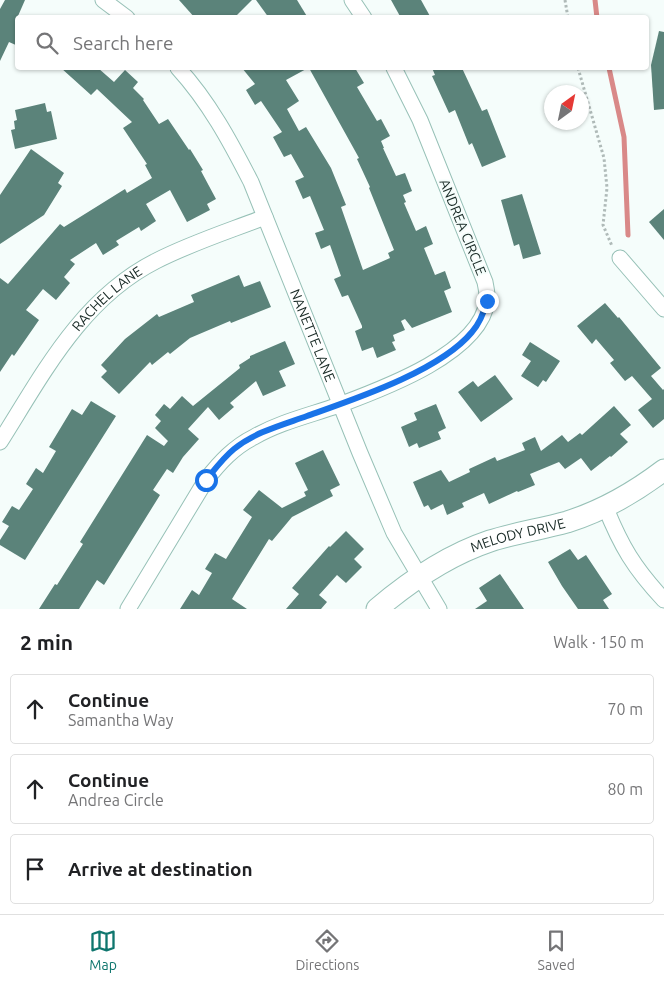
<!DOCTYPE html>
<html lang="en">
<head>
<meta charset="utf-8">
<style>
	:root { --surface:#fff; --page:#f6f6f6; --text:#202124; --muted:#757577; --line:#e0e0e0; --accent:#0f766e }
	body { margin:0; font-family:Ubuntu,sans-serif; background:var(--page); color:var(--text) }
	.compass { position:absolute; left:544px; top:85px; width:45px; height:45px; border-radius:50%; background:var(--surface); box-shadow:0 1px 4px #0004; rotate:33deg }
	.stop { position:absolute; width:15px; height:15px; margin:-11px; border:4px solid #1a73e8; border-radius:50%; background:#fff }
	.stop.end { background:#1a73e8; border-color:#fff; box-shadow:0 1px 5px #0008 }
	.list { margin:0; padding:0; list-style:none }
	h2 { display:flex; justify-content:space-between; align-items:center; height:65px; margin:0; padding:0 20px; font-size:21px }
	h2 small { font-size:16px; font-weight:400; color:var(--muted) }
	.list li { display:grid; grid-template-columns:32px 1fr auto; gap:15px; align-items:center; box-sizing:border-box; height:70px; margin:0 10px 10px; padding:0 10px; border:1px solid var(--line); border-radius:5px }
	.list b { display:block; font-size:19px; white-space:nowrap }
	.list p { margin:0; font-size:16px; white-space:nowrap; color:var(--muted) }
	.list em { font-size:16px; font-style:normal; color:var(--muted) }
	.icon { flex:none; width:28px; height:28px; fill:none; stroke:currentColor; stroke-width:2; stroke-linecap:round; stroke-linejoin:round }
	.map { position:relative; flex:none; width:664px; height:609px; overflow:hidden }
	.search { position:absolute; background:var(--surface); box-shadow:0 1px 4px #0004; left:15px; right:15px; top:15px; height:55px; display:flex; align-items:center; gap:12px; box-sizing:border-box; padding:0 18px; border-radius:5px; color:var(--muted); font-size:19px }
	.sheet { height:305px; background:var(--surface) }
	nav { display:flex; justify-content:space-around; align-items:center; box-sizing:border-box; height:70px; border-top:1px solid var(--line); background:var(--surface); font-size:14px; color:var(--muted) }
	nav a { display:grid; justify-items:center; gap:2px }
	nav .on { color:var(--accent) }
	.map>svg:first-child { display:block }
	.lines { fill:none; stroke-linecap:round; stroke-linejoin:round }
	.stream { stroke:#d98988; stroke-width:5 }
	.building { fill:#5b837a }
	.street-casing { stroke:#97c1b7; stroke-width:17 }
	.secondary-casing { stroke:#97c1b7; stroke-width:23 }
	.path { stroke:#afbab8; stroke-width:3; stroke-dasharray:2.5 2.5; stroke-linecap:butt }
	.street { stroke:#fff; stroke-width:15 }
	.secondary { stroke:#fff; stroke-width:21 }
	.route { stroke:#1a73e8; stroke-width:6 }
	.labels { text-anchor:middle; stroke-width:4; stroke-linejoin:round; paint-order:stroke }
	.street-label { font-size:14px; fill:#182925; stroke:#f5fdfb }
</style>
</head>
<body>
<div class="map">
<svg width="664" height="609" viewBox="0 0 664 609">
	<rect width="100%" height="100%" fill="#f5fdfb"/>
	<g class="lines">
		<!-- stream -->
		<g class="stream">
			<path d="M595 0 597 18"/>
			<path d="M609 68 624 137 628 235"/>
		</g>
	</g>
	<!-- building -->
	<g class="building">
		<path d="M5 0H25L18 16 21 17 18 18V46L9 42 0 61V9Z"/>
		<path d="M179 0H252L234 18H195Z"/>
		<path d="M256 0H297L308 18H269Z"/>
		<path d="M391 0H421L431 18H401Z"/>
		<path d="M659 31 664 32V109L654 110 651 65Z"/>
		<path d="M61 68H98L114 82 125 70 138 82 133 88 144 99 143 100 159 124 168 119 189 150 190 149 203 170 201 171 216 199 207 204 210 210 187 222 170 190 146 204 156 221 141 231 139 227 116 241 119 245 103 255 96 243 70 260 75 264 64 277 70 283 56 300 43 289 26 310 39 320 14 356 12 354 0 372V278L8 284 60 224 64 227 125 189 127 193 152 178 145 165 147 164 123 128 132 122 97 89 91 95Z"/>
		<path d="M242 68H308L286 80 299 101 287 109 299 131 306 127 331 168 346 205 341 207 363 270 390 258 388 253 394 250 369 188 370 187 357 159 359 158 309 68H355L364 83 357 87 377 121 381 119 390 136 381 141 384 148H383L396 176 405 173 412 191 403 195 406 202 404 203 416 231 426 226 433 244 424 248 435 275 445 271 451 288 444 291 452 312 412 328 405 319 401 321 405 330 393 335 395 341 392 342 396 350 377 358 373 347 362 351 355 331 362 328V326L348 295 342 297 334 279 341 276 330 245 321 249 315 233 324 230 310 196 303 199 295 181 304 177 291 154 284 157 273 137 282 132 261 101 255 105 246 90 255 84Z"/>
		<path d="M432 68H462L482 111 487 109 506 157 482 167 472 143 469 145 455 110 449 113 432 76 435 75Z"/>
		<path d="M45 103 47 112 51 111 57 139 15 149 11 130 15 129 14 121 17 120 15 110Z"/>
		<path d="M31 149 64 173 58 183 62 186 44 215 0 244V195Z"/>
		<path d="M522 194 541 254 523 259 519 244 514 246 501 200Z"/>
		<path d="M664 209V240L649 222Z"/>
		<path d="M239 275 244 287 260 281 271 307 231 323 230 321 190 338 170 354 168 352 152 365 150 362 119 394 101 377 107 371 101 365 125 339 157 314 159 317 194 302 191 295Z"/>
		<path d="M605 303 618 318 619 317 661 368 651 376 663 390 664 389V419L653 428 638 410 652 399 632 376 625 381 610 363 614 360 596 339 592 344 577 326Z"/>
		<path d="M285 341 295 364 279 371 286 386 263 396 256 381 230 403 234 407 219 420 208 407 188 429 199 439 183 457 173 473 167 469 153 490 160 495 104 585 97 580 79 609H39L55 584 57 585 83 544 80 542 147 435 164 446 168 441 155 428 161 421 155 415 164 404 170 409 182 396 193 406 240 368 239 365 250 358V356Z"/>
		<path d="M530 342 560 361 546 382 543 380 538 387 521 376 531 361 522 355Z"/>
		<path d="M495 375 513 399 481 422 458 392 473 381 478 387Z"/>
		<path d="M91 401 116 416 25 560 0 545V540L9 526 2 522 12 506 19 510 33 489 26 484 36 468 43 473 56 451 49 447 72 409 82 415Z"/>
		<path d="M436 404 446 428 438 432 441 439 419 448 417 443 409 447 401 427 417 420 414 413Z"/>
		<path d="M614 406 631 425 620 434 628 442 611 457 610 456 591 471 581 458 565 469 559 462 530 474 535 485 518 492 517 491 489 504 484 493 462 503 464 507 447 515 443 504 431 510 428 505 424 507 413 482 441 470 449 482 470 472 469 469 495 457 497 461 525 450 522 443 535 437 541 451 562 435 568 442 580 433 582 435Z"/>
		<path d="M323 450 340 485 330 490 333 496 292 517 272 541 269 539 232 599 247 609H180L192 590 199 595 212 573 205 569 215 553 226 559 252 517 243 510 259 490 282 508 306 496 304 492 308 490 295 463Z"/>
		<path d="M346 531 364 549 354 559 362 567 346 583 337 575 319 595 327 602 321 609H286L299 594 292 588 329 546 330 547Z"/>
		<path d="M570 549 578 560 586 555 612 594 603 600 609 609H578L562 586 548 562Z"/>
		<path d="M500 574 524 609H475L487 601 479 588Z"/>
	</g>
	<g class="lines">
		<defs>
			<g id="street">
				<path d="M103 0 127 18"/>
				<path d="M352 0 364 18"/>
				<path id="s1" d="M178 68C209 102 230 141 251 182L360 453 394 533 439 609"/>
				<path d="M620 258 664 309"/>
				<path id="s2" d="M0 442C43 374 81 299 156 261 191 243 229 231 265 217"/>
				<path d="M605 506C621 546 634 568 664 600"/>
				<path d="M128 609 206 480C220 462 234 447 254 437 280 422 311 415 339 405 382 389 481 353 487 301 488 296 486 288 485 282L420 120 394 68"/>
			</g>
			<g id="secondary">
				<path id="s3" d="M377 609C410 581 448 555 490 541 515 533 542 529 567 522 602 511 635 492 664 470"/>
			</g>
		</defs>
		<!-- street casing -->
		<use href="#street" class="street-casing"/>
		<!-- secondary casing -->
		<use href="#secondary" class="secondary-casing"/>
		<!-- path -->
		<g class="path">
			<path d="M565 0 568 18"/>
			<path d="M578 68 604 158 607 188 603 225 612 246"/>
		</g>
		<!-- street -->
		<use href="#street" class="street"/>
		<!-- secondary -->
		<use href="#secondary" class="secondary"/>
	</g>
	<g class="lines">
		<!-- route -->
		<path class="route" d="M206 480C215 469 223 458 234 449 255 432 282 425 307 416 355 399 440 371 472 332 480 323 484 312 487 301"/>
	</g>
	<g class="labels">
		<!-- street labels -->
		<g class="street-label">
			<text transform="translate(463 227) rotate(68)" y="5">ANDREA CIRCLE</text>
			<text dy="5" stroke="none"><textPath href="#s2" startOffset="180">RACHEL LANE</textPath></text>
			<text dy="5" stroke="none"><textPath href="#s1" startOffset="301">NANETTE LANE</textPath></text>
			<text dy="5" stroke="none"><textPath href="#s3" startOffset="161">MELODY DRIVE</textPath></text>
		</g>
	</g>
</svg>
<svg class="compass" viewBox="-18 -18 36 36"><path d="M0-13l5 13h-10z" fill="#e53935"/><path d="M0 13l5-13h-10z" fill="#757577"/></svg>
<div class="stop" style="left:206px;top:480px"></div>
<div class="stop end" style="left:487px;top:301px"></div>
<div class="search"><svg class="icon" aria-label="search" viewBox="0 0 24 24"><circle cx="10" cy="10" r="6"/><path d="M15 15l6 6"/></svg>Search here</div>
</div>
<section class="sheet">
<h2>2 min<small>Walk · 150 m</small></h2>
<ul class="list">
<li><svg class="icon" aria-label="ahead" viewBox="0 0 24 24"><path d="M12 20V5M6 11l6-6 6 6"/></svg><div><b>Continue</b><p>Samantha Way</p></div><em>70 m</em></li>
<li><svg class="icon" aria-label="ahead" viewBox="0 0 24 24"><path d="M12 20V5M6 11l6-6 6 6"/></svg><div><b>Continue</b><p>Andrea Circle</p></div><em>80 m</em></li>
<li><svg class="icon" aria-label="arrive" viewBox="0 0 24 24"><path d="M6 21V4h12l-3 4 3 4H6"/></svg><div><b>Arrive at destination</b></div></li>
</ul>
</section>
<nav>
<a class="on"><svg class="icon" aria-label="map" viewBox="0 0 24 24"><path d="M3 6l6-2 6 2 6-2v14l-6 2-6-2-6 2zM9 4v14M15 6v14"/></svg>Map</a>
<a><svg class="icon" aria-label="directions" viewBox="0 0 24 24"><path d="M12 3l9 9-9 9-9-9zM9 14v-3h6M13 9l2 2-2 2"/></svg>Directions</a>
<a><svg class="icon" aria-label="saved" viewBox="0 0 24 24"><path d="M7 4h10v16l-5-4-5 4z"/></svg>Saved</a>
</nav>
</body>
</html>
